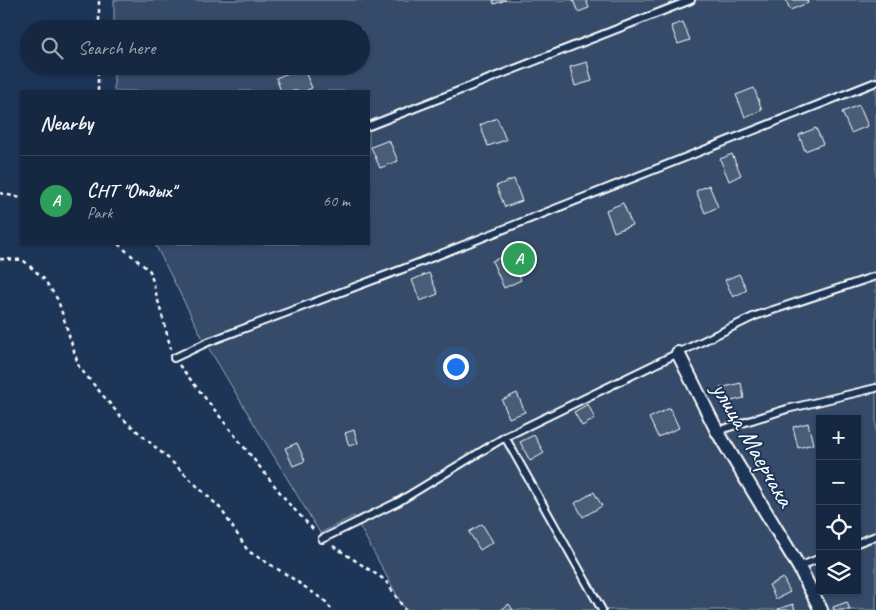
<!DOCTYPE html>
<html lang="en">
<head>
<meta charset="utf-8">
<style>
	:root { --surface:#162841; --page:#23344c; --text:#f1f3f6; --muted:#9ea6b1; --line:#35445a; --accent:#ea580c }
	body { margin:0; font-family:Caveat,sans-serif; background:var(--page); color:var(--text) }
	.controls { position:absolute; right:15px; bottom:15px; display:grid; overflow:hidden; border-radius:0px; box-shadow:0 1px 4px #0004 }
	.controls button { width:45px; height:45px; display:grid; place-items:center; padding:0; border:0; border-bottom:1px solid var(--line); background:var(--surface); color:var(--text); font:25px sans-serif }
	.you { position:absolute; left:455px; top:366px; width:18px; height:18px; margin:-12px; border:4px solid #fff; border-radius:50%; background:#1a73e8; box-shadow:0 0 0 8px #1a73e833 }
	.badge { display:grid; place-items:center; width:32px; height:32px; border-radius:50%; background:var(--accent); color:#fff; font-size:16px; font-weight:700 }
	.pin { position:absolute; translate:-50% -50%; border:2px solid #fff; box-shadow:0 1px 5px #0006 }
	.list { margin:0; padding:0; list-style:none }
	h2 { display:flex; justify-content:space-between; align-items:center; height:65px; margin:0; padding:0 20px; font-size:21px }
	h2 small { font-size:16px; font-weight:400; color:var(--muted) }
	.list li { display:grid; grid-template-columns:32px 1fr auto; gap:15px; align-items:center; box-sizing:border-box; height:90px; padding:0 20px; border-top:1px solid var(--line) }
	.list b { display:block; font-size:19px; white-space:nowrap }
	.list p { margin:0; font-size:16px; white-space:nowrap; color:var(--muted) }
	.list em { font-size:16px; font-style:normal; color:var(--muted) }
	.icon { flex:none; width:28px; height:28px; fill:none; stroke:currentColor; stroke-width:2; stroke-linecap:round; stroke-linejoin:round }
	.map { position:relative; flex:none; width:876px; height:610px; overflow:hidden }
	.search { position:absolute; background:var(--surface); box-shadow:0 1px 4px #0004; left:20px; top:20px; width:350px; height:55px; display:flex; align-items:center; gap:12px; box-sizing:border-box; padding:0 18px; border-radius:28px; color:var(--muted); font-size:19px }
	.panel { position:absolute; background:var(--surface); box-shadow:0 1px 4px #0004; left:20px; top:90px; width:350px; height:155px; border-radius:0px }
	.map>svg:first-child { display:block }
	.green { fill:#364b69; stroke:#9aa5b4; fill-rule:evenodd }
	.building { fill:#4a5d79; stroke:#fff }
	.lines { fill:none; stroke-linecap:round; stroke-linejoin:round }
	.service-casing { stroke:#fff; stroke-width:10 }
	.minor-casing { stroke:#fff; stroke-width:16 }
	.path { stroke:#fff; stroke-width:2.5; stroke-dasharray:4 4; stroke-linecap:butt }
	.service { stroke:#1d3557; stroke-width:6 }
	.minor { stroke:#1d3557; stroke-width:12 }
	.labels { text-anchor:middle; stroke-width:4; stroke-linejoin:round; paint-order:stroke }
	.street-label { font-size:25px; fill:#fff; stroke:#1d3557 }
</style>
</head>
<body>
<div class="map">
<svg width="876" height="610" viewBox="0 0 876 610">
	<rect width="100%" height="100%" fill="#1d3557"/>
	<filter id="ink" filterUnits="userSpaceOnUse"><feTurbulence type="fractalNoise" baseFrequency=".02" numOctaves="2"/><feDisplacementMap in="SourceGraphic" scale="10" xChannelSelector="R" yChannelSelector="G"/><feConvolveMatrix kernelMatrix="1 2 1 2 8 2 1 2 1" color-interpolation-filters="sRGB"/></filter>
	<g filter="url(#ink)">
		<!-- green -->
		<path class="green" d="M114 0H876V610H405L354 516 320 533 202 337 155 244H369V91H114V66H361V29H114ZM820 419H857V591H820Z"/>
		<!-- building -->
		<g class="building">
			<path d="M493 0H506L494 4Z"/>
			<path d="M573 0H586L589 8 578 12Z"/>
			<path d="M786 0H807L808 3 790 10Z"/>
			<path d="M683 22 690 40 678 44 671 26Z"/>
			<path d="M587 62 592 81 575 86 570 67Z"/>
			<path d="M303 67 312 88 305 91H281L276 78Z"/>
			<path d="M754 88 762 110 745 117 736 95Z"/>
			<path d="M859 105 868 126 851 133 842 112Z"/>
			<path d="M497 118 506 140 488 146 480 125Z"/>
			<path d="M816 128 823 144 805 151 799 135Z"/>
			<path d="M389 140 398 161 380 168 371 147Z"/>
			<path d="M732 154 741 175 729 181 720 159Z"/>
			<path d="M514 179 522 201 505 207 496 186Z"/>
			<path d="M709 185 718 207 705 213 696 191Z"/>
			<path d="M623 203 632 225 614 232 606 210Z"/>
			<path d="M509 254 521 280 504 288 492 261Z"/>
			<path d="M429 273 438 294 420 301 412 280Z"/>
			<path d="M739 274 747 290 733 297 725 280Z"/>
			<path d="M741 383 744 398 723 403 720 388Z"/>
			<path d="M517 393 525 412 509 418 502 400Z"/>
			<path d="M588 404 595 419 582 426 574 412Z"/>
			<path d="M670 408 679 428 658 437 649 418Z"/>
			<path d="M808 423 813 444 798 448 793 427Z"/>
			<path d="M354 430 358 443 349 446 345 433Z"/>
			<path d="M534 435 544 453 530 461 520 442Z"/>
			<path d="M297 443 305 461 293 466 285 448Z"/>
			<path d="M594 492 602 506 583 517 575 503Z"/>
			<path d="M482 524 493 542 480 550 469 532Z"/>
			<path d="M783 578 790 592 776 599 769 585Z"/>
			<path d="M847 602 850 610H834L833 607Z"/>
			<path d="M509 604 513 610H501Z"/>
			<path d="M793 604 795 610H778V609Z"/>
		</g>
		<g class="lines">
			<defs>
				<g id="service">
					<path d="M369 126 691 0"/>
					<path d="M174 358 208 342 408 267 876 82"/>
					<path d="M717 431 787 409 876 388"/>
					<path d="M505 437 602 610"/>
					<path d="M322 539 398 502 505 437 678 353 755 316 876 276"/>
					<path d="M857 543 876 536"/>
					<path d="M799 567 820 558"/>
				</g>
				<path id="minor" d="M678 353 717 431 799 567 821 610"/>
			</defs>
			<!-- service casing -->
			<use href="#service" class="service-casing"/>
			<!-- minor casing -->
			<use href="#minor" class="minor-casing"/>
			<!-- path -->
			<g class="path">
				<path d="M99 29V0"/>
				<path d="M98 91V66"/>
				<path d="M0 193 21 198"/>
				<path d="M118 244 150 271 171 349"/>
				<path d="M0 259 23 260 44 279 58 300 79 367 121 417 170 460 221 509 248 551 289 576 325 601 332 610"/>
				<path d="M179 365 290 505 315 531"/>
				<path d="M333 546 385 580 405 610"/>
			</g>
			<!-- service -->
			<use href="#service" class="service"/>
			<!-- minor -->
			<use href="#minor" class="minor"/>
		</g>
	</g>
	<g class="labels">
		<!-- street labels -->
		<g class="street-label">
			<text transform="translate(754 444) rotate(60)" y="9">улица Маерчака</text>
		</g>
	</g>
</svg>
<div class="controls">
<button>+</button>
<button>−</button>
<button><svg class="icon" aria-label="locate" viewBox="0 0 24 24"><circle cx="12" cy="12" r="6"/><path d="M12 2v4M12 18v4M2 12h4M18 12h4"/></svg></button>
<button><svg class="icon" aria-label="layers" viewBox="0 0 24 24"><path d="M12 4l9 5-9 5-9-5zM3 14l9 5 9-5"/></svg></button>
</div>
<div class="you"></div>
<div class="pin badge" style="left:519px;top:259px;background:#2e9e5b">A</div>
<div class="search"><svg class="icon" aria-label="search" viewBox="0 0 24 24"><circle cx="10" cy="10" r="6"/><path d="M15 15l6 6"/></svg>Search here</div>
<section class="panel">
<h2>Nearby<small></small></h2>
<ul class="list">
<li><span class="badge" style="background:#2e9e5b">A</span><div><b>СНТ &quot;Отдых&quot;</b><p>Park</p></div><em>60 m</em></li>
</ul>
</section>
</div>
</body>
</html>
